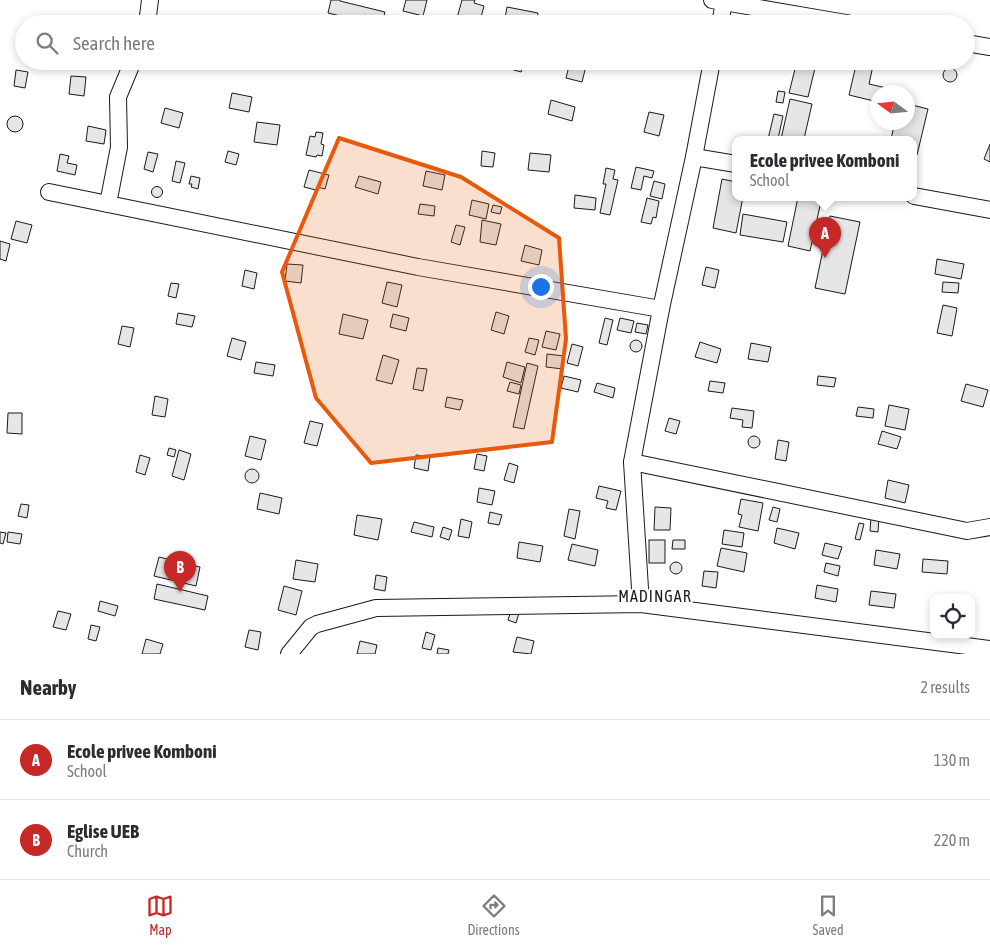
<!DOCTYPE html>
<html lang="en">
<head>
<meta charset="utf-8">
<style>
	:root { --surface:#fff; --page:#f2f2f3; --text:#2b2b33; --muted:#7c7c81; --line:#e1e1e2; --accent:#c62828 }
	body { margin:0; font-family:"Asap Condensed",sans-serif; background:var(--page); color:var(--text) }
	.controls { position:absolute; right:15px; bottom:15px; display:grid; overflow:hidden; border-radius:10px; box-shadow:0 2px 8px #0003 }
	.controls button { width:45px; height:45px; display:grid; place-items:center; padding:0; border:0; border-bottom:1px solid var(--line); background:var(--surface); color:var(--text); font:25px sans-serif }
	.compass { position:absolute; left:870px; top:85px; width:45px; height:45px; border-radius:50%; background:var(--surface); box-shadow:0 2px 8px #0003; rotate:285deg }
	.you { position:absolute; left:540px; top:286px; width:18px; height:18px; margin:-12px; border:4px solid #fff; border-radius:50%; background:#1a73e8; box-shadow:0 0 0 8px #1a73e833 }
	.badge { display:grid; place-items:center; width:32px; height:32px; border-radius:50%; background:var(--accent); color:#fff; font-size:16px; font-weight:700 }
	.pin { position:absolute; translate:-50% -41px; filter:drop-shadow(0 1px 2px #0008) }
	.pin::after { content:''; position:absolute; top:26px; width:18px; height:15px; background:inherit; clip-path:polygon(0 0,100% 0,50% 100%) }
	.popup { position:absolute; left:732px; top:136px; width:185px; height:65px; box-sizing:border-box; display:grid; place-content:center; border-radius:10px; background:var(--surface); filter:drop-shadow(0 1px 4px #0005); font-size:16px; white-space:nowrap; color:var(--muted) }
	.popup b { font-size:19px; color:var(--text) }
	.popup::after { content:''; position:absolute; left:50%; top:100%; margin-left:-10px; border:10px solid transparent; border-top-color:var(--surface) }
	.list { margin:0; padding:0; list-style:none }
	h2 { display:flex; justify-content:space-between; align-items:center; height:65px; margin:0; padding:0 20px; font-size:21px }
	h2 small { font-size:16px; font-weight:400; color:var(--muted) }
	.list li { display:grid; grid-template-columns:32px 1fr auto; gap:15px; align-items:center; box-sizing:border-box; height:80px; padding:0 20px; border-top:1px solid var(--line) }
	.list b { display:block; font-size:19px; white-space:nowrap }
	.list p { margin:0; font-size:16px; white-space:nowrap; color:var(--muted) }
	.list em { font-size:16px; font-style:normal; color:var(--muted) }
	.icon { flex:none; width:28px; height:28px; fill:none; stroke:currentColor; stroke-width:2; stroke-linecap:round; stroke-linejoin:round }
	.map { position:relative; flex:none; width:990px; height:654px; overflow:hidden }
	.search { position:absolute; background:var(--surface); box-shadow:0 2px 8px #0003; left:15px; right:15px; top:15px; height:55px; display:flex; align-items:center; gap:12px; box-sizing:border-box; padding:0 18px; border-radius:28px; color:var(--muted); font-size:19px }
	.sheet { height:225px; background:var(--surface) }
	nav { display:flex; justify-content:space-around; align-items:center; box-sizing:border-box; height:70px; border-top:1px solid var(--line); background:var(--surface); font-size:14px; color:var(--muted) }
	nav a { display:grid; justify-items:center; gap:2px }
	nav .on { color:var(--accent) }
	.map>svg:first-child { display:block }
	.building { fill:#e6e6e6; stroke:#1a1a1a }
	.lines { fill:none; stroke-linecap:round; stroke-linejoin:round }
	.minor-casing { stroke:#1a1a1a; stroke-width:18 }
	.minor { stroke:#fff; stroke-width:16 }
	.marked { fill:#e8590c; fill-opacity:0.2; stroke:#e8590c; stroke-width:4; stroke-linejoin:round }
	.labels { text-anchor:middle; stroke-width:4; stroke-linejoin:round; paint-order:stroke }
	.neighbourhood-label { font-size:16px; letter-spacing:1px; fill:#1a1a1a; stroke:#fff }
</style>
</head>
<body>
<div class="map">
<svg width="990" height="654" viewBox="0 0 990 654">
	<rect width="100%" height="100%" fill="#fff"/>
	<!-- building -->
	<g class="building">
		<path d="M331 0H340V1L385 12 382 24H374L328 13Z"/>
		<path d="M406 0H427L423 16 403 11Z"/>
		<path d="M462 0H475L474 3 484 6 480 21 473 20 472 24 462 23 463 19 457 18Z"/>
		<path d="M507 7 538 13 536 24H504Z"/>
		<path d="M278 61H299L297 68 278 63Z"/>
		<path d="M498 61H524L521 72 497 65Z"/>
		<path d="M797 61 816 64 808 97 789 93Z"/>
		<path d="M857 61H874L869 84 891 89 890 92H878V102L849 95Z"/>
		<path d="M570 62 586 66 582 82 566 78Z"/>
		<circle cx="950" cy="75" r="7"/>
		<path d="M16 70 28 72 25 88 14 86Z"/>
		<path d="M71 76 86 77 84 96 69 94Z"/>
		<path d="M778 91 785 92 783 103 776 102Z"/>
		<path d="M232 93 252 97 249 112 229 108Z"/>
		<path d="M790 99 812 104 804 139H781Z"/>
		<path d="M551 100 575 107 572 121 548 114Z"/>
		<path d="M908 104 928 109 917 155 914 154V139H891L895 122H908Z"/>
		<path d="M165 108 183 113 179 128 161 123Z"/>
		<path d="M649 112 664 115 659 136 644 132Z"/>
		<path d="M774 114 783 116 778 139H768Z"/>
		<circle cx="15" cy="124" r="8"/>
		<path d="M257 122 280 125 277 145 254 142Z"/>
		<path d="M88 126 106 130 104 144 86 141Z"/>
		<path d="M316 132 323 133 321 144 324 145 322 156 317 155 316 157 306 155 310 136 315 137Z"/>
		<path d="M990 144V162L984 159Z"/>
		<path d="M228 151 239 154 236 165 225 162Z"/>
		<path d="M482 151 495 153 493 167 481 166Z"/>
		<path d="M148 152 158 154 153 172 144 169Z"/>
		<path d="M530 153 551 155 549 172 528 170Z"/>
		<path d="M60 154 69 156 67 163 77 165 75 175 57 171Z"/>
		<path d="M176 161 185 163 180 183 172 181Z"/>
		<path d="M636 167 654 171 652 178 644 176 641 190 631 188Z"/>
		<path d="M606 168 615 170 613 179 618 180 610 215 600 213 606 184H603Z"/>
		<path d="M309 170 329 175 325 189 317 187 316 190 304 187Z"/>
		<path d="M426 171 445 175 442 190 423 186Z"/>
		<path d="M191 176 200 178 198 189 191 187 192 184H189Z"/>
		<path d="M359 176 381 182 378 194 355 187Z"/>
		<path d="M722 179 736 182V197H743L736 233 713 228Z"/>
		<path d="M654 181 665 184 662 199 650 196Z"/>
		<circle cx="157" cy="192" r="5.5"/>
		<path d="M575 195 596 198 595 210 574 208Z"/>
		<path d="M798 197H822L810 251 788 246Z"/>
		<path d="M647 198 659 201 656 218 653 217 651 224 641 222Z"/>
		<path d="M472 200 489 204 486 219 469 215Z"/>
		<path d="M420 204 435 206 434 216 418 214Z"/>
		<path d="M493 205 502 207 500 214 491 212Z"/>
		<path d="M743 214 787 222 783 242 740 235Z"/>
		<path d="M830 216 860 222 845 294 815 288Z"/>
		<path d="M482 220 501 224 496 245 480 242Z"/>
		<path d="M16 221 32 225 27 243 11 239Z"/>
		<path d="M456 225 465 227 460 245 451 242Z"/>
		<path d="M0 241 10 244 6 261 0 259Z"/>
		<path d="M525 245 542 250 539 265 521 261Z"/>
		<path d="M937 259 964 264 961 279 935 274Z"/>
		<path d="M287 264 303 265 301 283 285 281Z"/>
		<path d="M706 267 719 270 715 288 702 285Z"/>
		<path d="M245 270 257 273 254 289 242 286Z"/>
		<path d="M387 282 402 285 397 307 382 303Z"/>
		<path d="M943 282 959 283 958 293 942 292Z"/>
		<path d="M171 283 179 284 176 298 168 296Z"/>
		<path d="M943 305 957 308 952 336 937 333Z"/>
		<path d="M496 312 509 316 504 334 491 330Z"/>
		<path d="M178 313 195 316 192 327 176 324Z"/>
		<path d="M343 314 368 320 363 339 339 334Z"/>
		<path d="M393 314 409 318 406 331 390 327Z"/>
		<path d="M605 318 613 320 607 345 599 343Z"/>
		<path d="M620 318 634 321 631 333 617 330Z"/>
		<path d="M637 323 648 325 646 334 635 332Z"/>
		<path d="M122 326 134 328 130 347 118 344Z"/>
		<path d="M546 331 560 334 556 350 542 347Z"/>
		<path d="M232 338 246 342 241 360 227 356Z"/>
		<path d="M529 338 539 340 535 355 525 352Z"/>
		<circle cx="636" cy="346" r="6"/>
		<path d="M700 342 721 349 717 363 695 357Z"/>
		<path d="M751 343 771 347 768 362 748 359Z"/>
		<path d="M572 344 583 347 578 366 567 363Z"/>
		<path d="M547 354 564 356 563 369 546 367Z"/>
		<path d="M383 355 399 360 392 384 376 380Z"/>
		<path d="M256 362 275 365 273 376 254 373Z"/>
		<path d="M507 362 525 367 521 383 503 377Z"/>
		<path d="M527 363 538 366 524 429 513 427Z"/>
		<path d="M417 368 427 369 423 391 413 389Z"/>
		<path d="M564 376 581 380 578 392 561 388Z"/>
		<path d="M818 376 836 378 834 387 817 385Z"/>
		<path d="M710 381 725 383 723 393 708 391Z"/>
		<path d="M510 382 521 385 519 394 507 391Z"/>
		<path d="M597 383 615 388 613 398 594 392Z"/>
		<path d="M966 384 988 390 983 407 961 401Z"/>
		<path d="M155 396 168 399 165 417 152 415Z"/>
		<path d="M447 397 463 400 460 410 445 407Z"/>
		<path d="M889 405 909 409 905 430 885 426Z"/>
		<path d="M858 407 874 409 873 418 856 416Z"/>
		<path d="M732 408 754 411 752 428 742 427 743 420 730 418Z"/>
		<path d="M8 413H22V434L7 433Z"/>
		<path d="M669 418 680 421 676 434 665 431Z"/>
		<path d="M310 421 323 424 317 446 304 443Z"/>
		<path d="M882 431 901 437 897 449 878 444Z"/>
		<circle cx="754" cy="442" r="6"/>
		<path d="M250 436 266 440 261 460 245 456Z"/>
		<path d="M778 440 789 442 786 461 775 459Z"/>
		<path d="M169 448 176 450 174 457 167 455Z"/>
		<path d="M179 450 191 454 184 480 172 476Z"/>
		<path d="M477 454 487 456 484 471 474 469Z"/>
		<path d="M140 455 150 458 145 475 136 472Z"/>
		<path d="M416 455 430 457 428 471 414 468Z"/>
		<path d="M509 463 518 466 514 483 504 480Z"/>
		<circle cx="252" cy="476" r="7"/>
		<path d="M888 480 909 485 905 503 885 498Z"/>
		<path d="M599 486 621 491 616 510 606 508 608 501 596 498Z"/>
		<path d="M479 488 495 491 492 505 477 502Z"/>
		<path d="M260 493 282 498 279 514 257 509Z"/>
		<path d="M741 499 763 503 758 531 739 527 742 515 738 514Z"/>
		<path d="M21 504 29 505 27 518 18 516Z"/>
		<path d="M655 507 671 508 670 530H654Z"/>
		<path d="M773 507 780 509 777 522 769 520Z"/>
		<path d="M569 509 580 511 575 539 564 536Z"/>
		<path d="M490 512 502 515 499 525 488 523Z"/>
		<path d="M357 515 382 519 378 540 354 535Z"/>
		<path d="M871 517H879L878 532 870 531Z"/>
		<path d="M461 519 472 522 469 538 458 536Z"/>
		<path d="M414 522 434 527 432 537 411 532Z"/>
		<path d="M859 523 864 524 860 540 855 539Z"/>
		<path d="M443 527 452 530 449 540 440 537Z"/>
		<path d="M777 528 799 533 795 549 774 543Z"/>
		<path d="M724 530 744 533 742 547 722 544Z"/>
		<path d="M0 532 6 533 3 544 0 543Z"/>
		<path d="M8 532 22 534 20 544 7 542Z"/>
		<rect x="649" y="540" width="16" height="23"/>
		<path d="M673 540H685V549H672Z"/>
		<path d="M519 542 543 546 540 562 517 558Z"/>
		<path d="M825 543 842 547 838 559 822 555Z"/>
		<path d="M572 544 598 550 595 566 568 560Z"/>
		<path d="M721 548 747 553 744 572 717 566Z"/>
		<path d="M876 550 900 554 897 569 874 565Z"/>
		<path d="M159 557 200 567 196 586 154 576Z"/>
		<path d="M923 559 948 561 947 574 922 572Z"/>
		<path d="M296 560 318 564 315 582 293 579Z"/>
		<circle cx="676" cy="568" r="6"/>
		<path d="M826 563 840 566 838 576 824 572Z"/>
		<path d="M704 571 718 572 716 588 702 586Z"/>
		<path d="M376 575 387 577 385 591 374 589Z"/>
		<path d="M157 584 208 596 205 610 154 599Z"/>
		<path d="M817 585 838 589 836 602 815 598Z"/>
		<path d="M284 586 302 591 296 615 278 610Z"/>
		<path d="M871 591 896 594 894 608 869 605Z"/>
		<path d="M100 601 118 606 115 616 98 611Z"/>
		<path d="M58 611 71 614 66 630 53 627Z"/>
		<path d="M511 611 519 613 516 623 508 620Z"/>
		<path d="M91 625 100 627 96 641 88 639Z"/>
		<path d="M249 630 261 632 258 650 245 647Z"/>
		<path d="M426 632 435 635 431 650 422 648Z"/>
		<path d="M517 637 534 641 531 654 513 652Z"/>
		<path d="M146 639 163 644 160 654H142Z"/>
		<path d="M360 641 377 645 375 654H357Z"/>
		<path d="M438 648 449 650 448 654H437Z"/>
	</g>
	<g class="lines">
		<defs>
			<g id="minor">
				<path d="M712 0 852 24"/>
				<path d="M147 24 150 0"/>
				<path d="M720 24 724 2"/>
				<path d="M966 43 990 47"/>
				<path d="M694 157 736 164"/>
				<path d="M49 192 418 267 661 309"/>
				<path d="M914 196 990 210"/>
				<path d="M108 204 119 147 118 97 133 61"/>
				<path d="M632 462 967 531 990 527"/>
				<path d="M641 604 632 462 661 309 694 157 712 61"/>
				<path d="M289 654 311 627 317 624 376 608 641 604 990 649"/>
			</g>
		</defs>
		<!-- minor casing -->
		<use href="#minor" class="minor-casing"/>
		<!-- minor -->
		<use href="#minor" class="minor"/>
	</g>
	<!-- marked area -->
	<path class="marked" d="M339 138 461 177 559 238 566 339 552 442 371 463 316 398 282 272Z"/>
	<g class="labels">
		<!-- neighbourhood labels -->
		<g class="neighbourhood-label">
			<text x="655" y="602">MADINGAR</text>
		</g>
	</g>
</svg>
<div class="controls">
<button><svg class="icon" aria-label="locate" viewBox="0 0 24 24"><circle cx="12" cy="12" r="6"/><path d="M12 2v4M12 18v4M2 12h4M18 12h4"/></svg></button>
</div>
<svg class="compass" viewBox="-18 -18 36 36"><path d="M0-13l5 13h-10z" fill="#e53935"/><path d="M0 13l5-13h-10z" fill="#7c7c81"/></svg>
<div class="you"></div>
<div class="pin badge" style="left:825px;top:258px">A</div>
<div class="popup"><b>Ecole privee Komboni</b>School</div>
<div class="pin badge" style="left:180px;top:592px">B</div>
<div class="search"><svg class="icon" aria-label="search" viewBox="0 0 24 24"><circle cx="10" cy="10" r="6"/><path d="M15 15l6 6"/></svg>Search here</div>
</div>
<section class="sheet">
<h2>Nearby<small>2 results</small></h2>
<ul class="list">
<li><span class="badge">A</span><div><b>Ecole privee Komboni</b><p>School</p></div><em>130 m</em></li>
<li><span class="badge">B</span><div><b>Eglise UEB</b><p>Church</p></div><em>220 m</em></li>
</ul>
</section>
<nav>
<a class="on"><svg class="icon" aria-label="map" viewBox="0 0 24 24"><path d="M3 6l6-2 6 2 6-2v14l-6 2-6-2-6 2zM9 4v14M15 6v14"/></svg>Map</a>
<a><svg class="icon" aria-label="directions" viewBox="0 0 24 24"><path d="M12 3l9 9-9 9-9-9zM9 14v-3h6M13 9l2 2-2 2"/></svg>Directions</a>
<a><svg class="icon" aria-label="saved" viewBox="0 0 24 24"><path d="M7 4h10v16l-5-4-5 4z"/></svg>Saved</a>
</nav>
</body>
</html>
